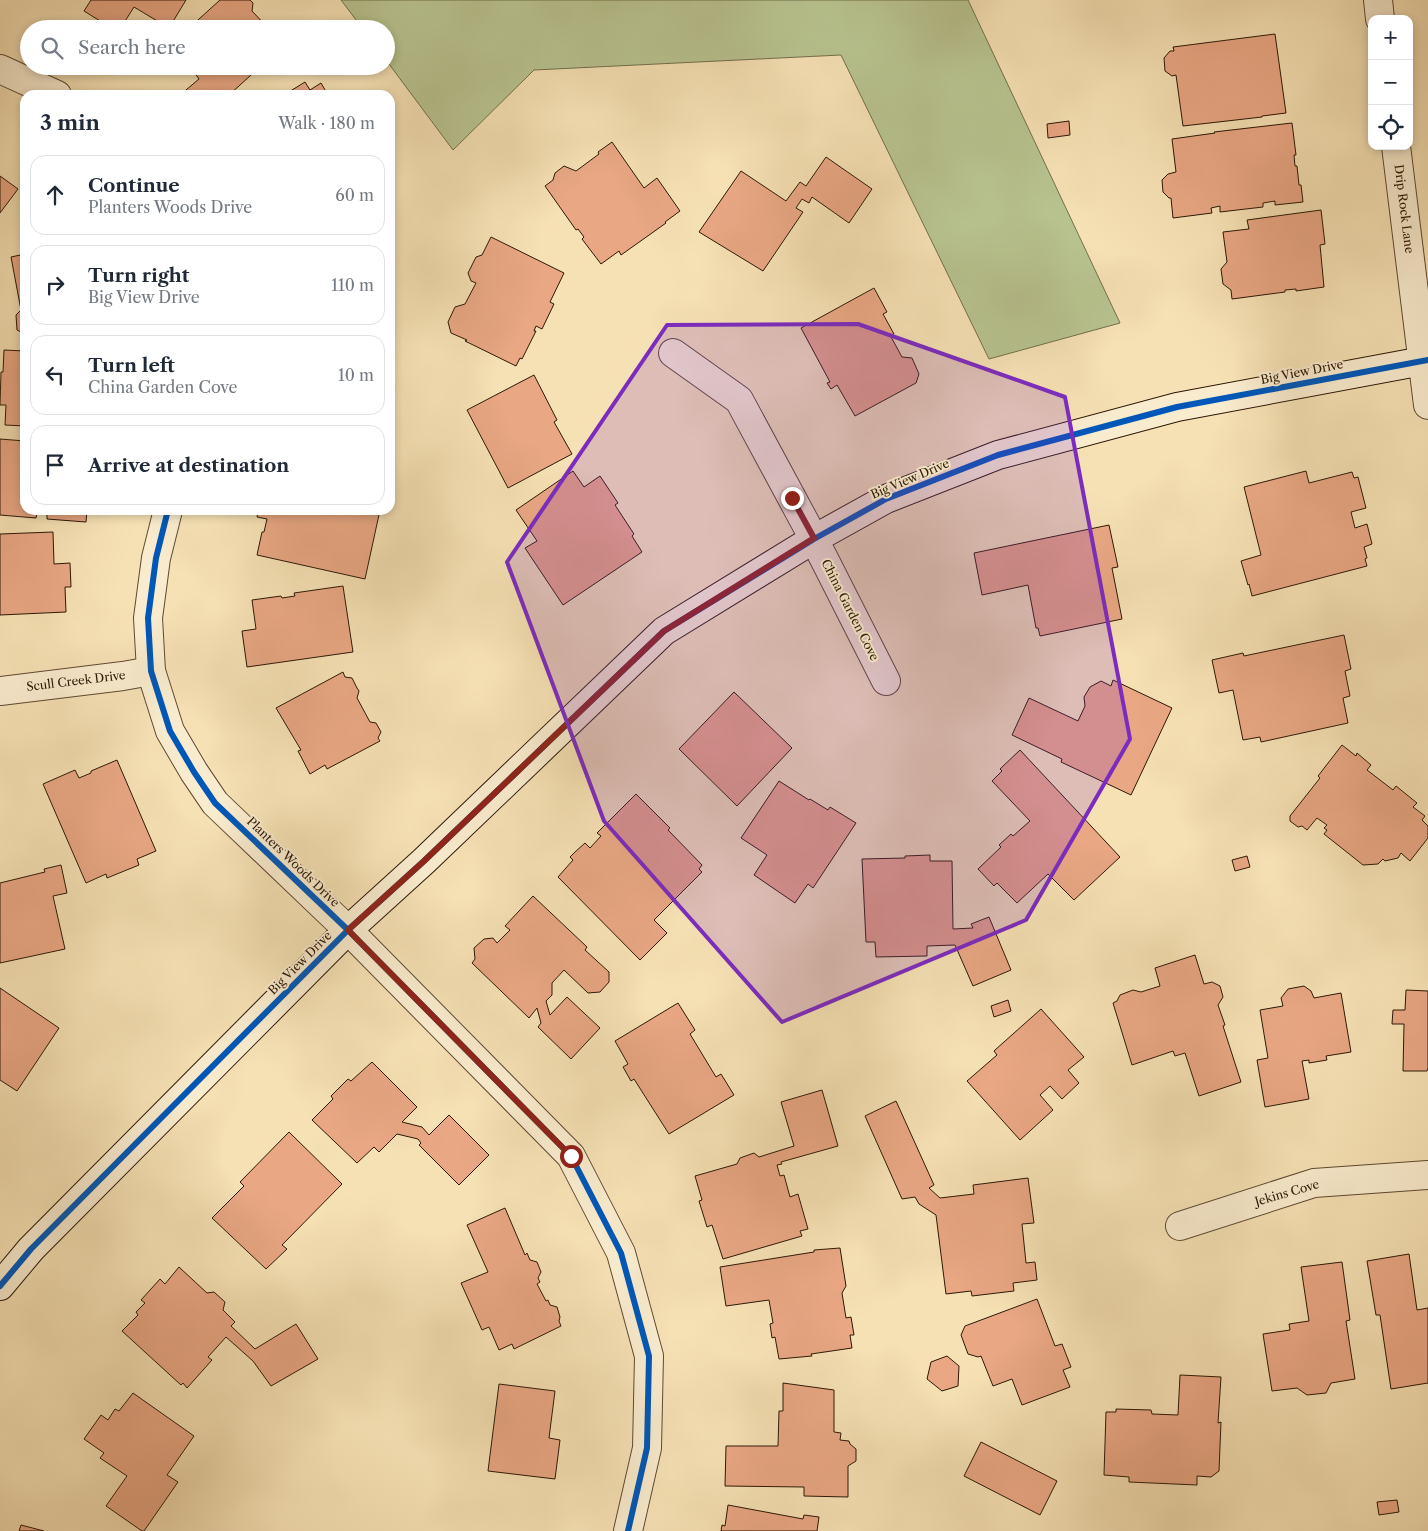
<!DOCTYPE html>
<html lang="en">
<head>
<meta charset="utf-8">
<style>
	:root { --surface:#fff; --page:#f2f2f3; --text:#1f2937; --muted:#747a83; --line:#e0e1e3 }
	body { margin:0; font-family:"Libre Caslon Text",serif; background:var(--page); color:var(--text) }
	.controls { position:absolute; right:15px; top:15px; display:grid; overflow:hidden; border-radius:10px; box-shadow:0 2px 8px #0003 }
	.controls button { width:45px; height:45px; display:grid; place-items:center; padding:0; border:0; border-bottom:1px solid var(--line); background:var(--surface); color:var(--text); font:25px sans-serif }
	.stop { position:absolute; width:15px; height:15px; margin:-11px; border:4px solid #8f2418; border-radius:50%; background:#fff }
	.stop.end { background:#8f2418; border-color:#fff; box-shadow:0 1px 5px #0008 }
	.list { margin:0; padding:0; list-style:none }
	h2 { display:flex; justify-content:space-between; align-items:center; height:65px; margin:0; padding:0 20px; font-size:21px }
	h2 small { font-size:16px; font-weight:400; color:var(--muted) }
	.list li { display:grid; grid-template-columns:32px 1fr auto; gap:15px; align-items:center; box-sizing:border-box; height:80px; margin:0 10px 10px; padding:0 10px; border:1px solid var(--line); border-radius:15px }
	.list b { display:block; font-size:19px; white-space:nowrap }
	.list p { margin:0; font-size:16px; white-space:nowrap; color:var(--muted) }
	.list em { font-size:16px; font-style:normal; color:var(--muted) }
	.icon { flex:none; width:28px; height:28px; fill:none; stroke:currentColor; stroke-width:2; stroke-linecap:round; stroke-linejoin:round }
	.map { position:relative; flex:none; width:1428px; height:1531px; overflow:hidden }
	.search { position:absolute; background:var(--surface); box-shadow:0 2px 8px #0003; left:20px; top:20px; width:375px; height:55px; display:flex; align-items:center; gap:12px; box-sizing:border-box; padding:0 18px; border-radius:28px; color:var(--muted); font-size:19px }
	.panel { position:absolute; background:var(--surface); box-shadow:0 2px 8px #0003; left:20px; top:90px; width:375px; height:425px; border-radius:15px }
	.map>svg:first-child { display:block }
	.green { fill:#b8c490; stroke:#726e4b }
	.building { fill:#e9a784; stroke:#2c1806 }
	.lines { fill:none; stroke-linecap:round; stroke-linejoin:round }
	.street-casing { stroke:#5e4a32; stroke-width:30 }
	.secondary-casing { stroke:#2c1806; stroke-width:30 }
	.street { stroke:#f9ecce; stroke-width:28 }
	.secondary { stroke:#f9ecce; stroke-width:28 }
	.cycleway-casing { stroke:#f9ecce; stroke-width:9 }
	.cycleway { stroke:#0057b8; stroke-width:6 }
	.route { stroke:#8f2418; stroke-width:6 }
	.marked { fill:#7b2cbf; fill-opacity:0.2; stroke:#7b2cbf; stroke-width:4; stroke-linejoin:round }
	.labels { text-anchor:middle; stroke-width:4; stroke-linejoin:round; paint-order:stroke }
	.street-label { font-size:12px; fill:#2c1806; stroke:#f9ecce }
</style>
</head>
<body>
<div class="map">
<svg width="1428" height="1531" viewBox="0 0 1428 1531">
	<rect width="100%" height="100%" fill="#f6e1b4"/>
	<filter id="stains"><feTurbulence type="fractalNoise" baseFrequency=".004" numOctaves="4"/><feColorMatrix values="0 0 0 0 .2 0 0 0 0 .09 0 0 0 0 .02 0 0 0 .5 -.17"/></filter>
	<radialGradient id="worn" r=".72"><stop offset=".6" stop-color="#630" stop-opacity="0"/><stop offset="1" stop-color="#630" stop-opacity=".3"/></radialGradient>
	<!-- green -->
	<path class="green" d="M341 0H968L1120 323 989 359 841 55 534 70 453 150 386 60V29H363Z"/>
	<!-- building -->
	<g class="building">
		<path d="M91 0H186L169 28 134 7 120 29H113L84 11Z"/>
		<path d="M220 0H250L253 3 252 11 269 29H188Z"/>
		<path d="M1275 34 1286 113 1262 116V117L1183 126 1176 75 1172 76 1165 71 1164 58 1170 51H1174L1173 47Z"/>
		<path d="M190 66H261L229 95H191L186 90 199 79Z"/>
		<path d="M305 82 310 90 321 83 328 95H284Z"/>
		<path d="M1069 121 1070 135 1048 138 1047 124Z"/>
		<path d="M1292 123 1296 155H1294L1295 166H1297L1299 185H1301L1303 202 1275 205V201L1263 203V207L1220 212V206L1211 208 1212 213 1173 218 1171 198H1169L1163 192 1162 180 1168 174 1176 172 1172 139 1215 133 1214 132Z"/>
		<path d="M612 142 644 188 657 178 680 211 665 222 666 223 621 255 619 251 601 264 582 239 584 237 578 229 576 230 545 186 553 180 555 173 564 166 576 171 599 154 598 152Z"/>
		<path d="M826 157 872 189 849 223 812 197 809 203 802 199 796 208 803 212 763 271 699 232 741 171 786 201 800 182 806 186Z"/>
		<path d="M0 176 18 189 0 213Z"/>
		<path d="M1321 210 1325 244 1320 245 1324 287 1296 291V289L1285 290V292L1232 299 1231 290 1223 284 1221 269 1227 262 1223 232 1249 229 1247 220Z"/>
		<path d="M491 237 564 273 550 302 554 304 542 329 536 326 534 331H536L522 359 520 358 516 366 465 341 467 340 451 333 448 322 455 307 465 304 476 283 471 281 468 273 476 257 482 255Z"/>
		<path d="M25 254V334L17 330 16 315 21 310 11 257Z"/>
		<path d="M874 288 887 312 883 314 894 334 890 335 902 357 912 358 919 374 916 383 855 416 837 385 831 389 827 383 830 382 801 328Z"/>
		<path d="M4 350 25 351V426L5 425 6 405H0L1 372H3Z"/>
		<path d="M534 375 557 420 554 422 572 454 508 488 467 410Z"/>
		<path d="M0 439 25 441V510H87L86 522 47 519V513H37L36 518 0 515Z"/>
		<path d="M573 471 584 487 600 476 618 503 615 505 634 534 632 536 642 552 563 605 525 548 537 541 516 510Z"/>
		<path d="M1306 471 1309 483 1352 472 1354 478 1358 477 1366 508 1351 512 1355 528 1367 524 1372 544 1364 547 1367 558 1365 559 1367 566 1252 596 1249 584 1248 585 1241 561 1261 555 1244 487Z"/>
		<path d="M258 510H380L365 579 257 555 262 532H264L267 519 257 517Z"/>
		<path d="M1109 525 1118 567 1112 568 1122 619 1040 636 1038 628H1036L1028 585 982 595 974 553Z"/>
		<path d="M53 532 54 564 70 563 71 587H65L66 612 0 615V534Z"/>
		<path d="M343 586 353 652 247 667 242 631 256 629 252 600 281 596 282 598 295 596 294 593Z"/>
		<path d="M1344 635 1351 669 1345 671 1350 696 1343 698 1348 723 1261 742 1260 737 1243 740 1233 690 1219 693 1212 660 1243 653 1244 656Z"/>
		<path d="M343 672 345 677 352 678 357 688 359 691 357 698 370 722 376 723 381 732 378 738 380 741 327 769 325 765 310 774 298 751 301 750 276 708Z"/>
		<path d="M1113 680 1172 708 1131 795 1061 762 1062 759 1012 735 1029 698 1078 721 1085 706 1084 697 1090 687 1101 681 1111 686Z"/>
		<path d="M734 692 792 748 737 806 679 749Z"/>
		<path d="M1342 745 1356 756 1357 753 1371 765 1367 770 1393 790 1396 786 1417 803 1413 807 1425 816 1422 820 1428 826V838L1410 861 1401 853 1398 858 1385 861 1383 859 1378 864 1363 865 1324 834 1327 830 1324 828 1327 825 1317 818 1307 830 1302 826 1298 827 1290 821V816L1320 778 1318 776Z"/>
		<path d="M1020 750 1120 857 1074 900 1048 874 1017 903 997 883 994 886 978 869 1001 847 999 845 1011 834 1013 836 1030 821 992 781 1002 771 1000 769Z"/>
		<path d="M117 760 156 851 137 859 139 865 107 878 106 874 86 883 43 784 75 770 79 778 91 773V771Z"/>
		<path d="M779 781 809 800 810 799 828 810 830 807 856 823 813 888 808 884 795 903 754 875 767 855 741 838Z"/>
		<path d="M636 794 670 828 668 830 702 865 699 869 702 872 654 920 667 933 640 960 558 877 573 860 570 857 575 852 585 843 590 848 601 836 597 833Z"/>
		<path d="M930 855V861H952L953 929 973 928 971 924 989 917 1011 970 973 986 955 945 927 946V956L876 957 875 942H866L862 859 905 858V856Z"/>
		<path d="M1247 856 1250 867 1235 871 1232 860Z"/>
		<path d="M61 865 67 893 53 896 65 949 0 963V883L45 872 44 869Z"/>
		<path d="M533 896 587 947 585 950 609 972V982L600 992 588 993 564 970 552 983V995L546 1001 550 1015 567 997 600 1028 571 1059 538 1027 541 1023 537 1008 529 1018 472 963 475 959 474 948 484 939 493 938 497 943 510 930 505 926Z"/>
		<path d="M1195 955 1204 984 1212 982 1220 986 1223 997 1218 1005 1225 1025 1223 1026 1241 1082 1199 1096 1185 1053 1175 1056 1173 1051 1132 1065 1113 1003 1117 1001 1120 995 1133 990 1141 992 1160 986 1155 968Z"/>
		<path d="M1304 986 1311 991 1314 998 1341 993 1351 1052 1326 1056 1327 1060 1309 1063V1060L1302 1061 1309 1099 1265 1107 1257 1060 1268 1058 1260 1010 1283 1006 1281 998 1288 989Z"/>
		<path d="M0 988 59 1028 17 1091 0 1080Z"/>
		<path d="M1406 990 1428 991V1068L1427 1071H1403L1404 1024H1392L1393 1010H1405Z"/>
		<path d="M1008 1000 1011 1011 994 1017 991 1006Z"/>
		<path d="M678 1003 695 1030 690 1034 716 1077 721 1074 734 1095 669 1134 634 1079 631 1081 623 1067 628 1064 615 1041Z"/>
		<path d="M1041 1009 1084 1057 1068 1070 1079 1083 1062 1099 1050 1086 1040 1095 1053 1110 1020 1140 967 1081 997 1055 994 1051 995 1050Z"/>
		<path d="M372 1062 417 1107 402 1122 422 1127 429 1135 449 1115 489 1155 459 1185 419 1145 421 1143 418 1139 397 1134 379 1152 374 1147 357 1163 312 1120 333 1099 331 1096 348 1079 351 1081Z"/>
		<path d="M822 1090 838 1146 781 1162 782 1164 777 1165 780 1176 784 1175 790 1197 798 1194 808 1229 800 1231 802 1236 723 1259 712 1225 707 1227 699 1201 702 1200 695 1176 737 1164 740 1158 754 1153 759 1157 794 1146 781 1102Z"/>
		<path d="M896 1101 934 1185 929 1188 940 1198 974 1194 973 1185 1028 1178 1034 1223 1022 1224 1026 1263 1035 1262 1037 1280 1013 1283 1014 1291 972 1296 971 1291 946 1294 936 1215 919 1204 915 1197 902 1199 865 1116Z"/>
		<path d="M289 1132 342 1184 282 1245 287 1249 266 1269 212 1218 244 1186 240 1182Z"/>
		<path d="M505 1208 525 1255 527 1253 530 1260 537 1262 541 1272 538 1278 540 1282 537 1284 546 1301 548 1300 550 1305 557 1307 560 1317 559 1321 561 1326 514 1349 512 1344 499 1350 489 1327 482 1330 461 1283 488 1272 467 1225Z"/>
		<path d="M840 1248 846 1286 842 1293 846 1318 851 1317 854 1335H850L852 1348 811 1354 812 1356 779 1359 775 1337 772 1338 770 1324 773 1323 769 1300 726 1306 720 1267 814 1252V1250Z"/>
		<path d="M1409 1254 1417 1310 1428 1308V1383L1391 1389 1380 1315H1376L1367 1261Z"/>
		<path d="M1342 1262 1350 1320 1346 1321 1355 1379 1331 1383 1326 1393 1307 1395 1297 1388 1272 1391 1263 1334 1290 1330 1289 1324 1309 1321 1301 1267Z"/>
		<path d="M179 1267 207 1293 214 1292 225 1302 223 1310 235 1322 231 1326 255 1349 296 1324 318 1359 271 1386 253 1361 226 1337 208 1357 212 1360 187 1388 183 1383 181 1385 122 1331 138 1315 136 1312 145 1303 141 1300 160 1279 165 1284Z"/>
		<path d="M1037 1299 1055 1346 1062 1344 1071 1367 1063 1370 1070 1387 1022 1405 1012 1379 993 1386 981 1356 978 1357 968 1354 961 1335 965 1326Z"/>
		<path d="M947 1356 959 1366 958 1386 942 1391 927 1379 931 1362Z"/>
		<path d="M1180 1375 1221 1377 1218 1423 1221 1422 1219 1471 1211 1477 1197 1476V1485L1129 1482V1477L1104 1475 1106 1412H1116V1409L1151 1410 1152 1414 1178 1415Z"/>
		<path d="M783 1383 834 1390V1432L841 1433 840 1440 849 1441 850 1444 856 1449V1461L848 1466V1497L804 1496V1487L725 1486 726 1446H778L779 1411H783Z"/>
		<path d="M499 1384 555 1391 549 1438 560 1440 555 1479 488 1471Z"/>
		<path d="M133 1393 194 1436 167 1475 178 1482 144 1531H142L106 1506 127 1476 100 1458 104 1453 84 1439 101 1415 108 1420 115 1409 119 1411Z"/>
		<path d="M981 1442 1057 1481 1040 1515 964 1476Z"/>
		<path d="M1397 1500 1399 1512 1379 1515 1377 1502Z"/>
		<path d="M728 1505 803 1519 804 1515 819 1517 817 1531H721L722 1525 725 1526Z"/>
		<path d="M21 1525 44 1531H19Z"/>
	</g>
	<g class="lines">
		<defs>
			<g id="street">
				<path d="M1378 0 1380 19"/>
				<path d="M0 69 57 95"/>
				<path d="M1396 146 1428 405"/>
				<path d="M673 353 739 400 814 539 886 681"/>
				<path d="M168 510 156 558 148 618 151 671 170 731 194 772 215 803 348 930 571 1156 621 1253 649 1356 647 1448 628 1531"/>
				<path d="M0 691 123 676 151 671"/>
				<path d="M1180 1226 1314 1183 1428 1175"/>
			</g>
			<path id="secondary" d="M0 1286 31 1249 348 930 424 861 664 631 814 539 886 499 998 455 1177 407 1428 360"/>
		</defs>
		<!-- street casing -->
		<use href="#street" class="street-casing"/>
		<!-- secondary casing -->
		<use href="#secondary" class="secondary-casing"/>
		<!-- street -->
		<use href="#street" class="street"/>
		<!-- secondary -->
		<use href="#secondary" class="secondary"/>
		<defs>
			<g id="cycleway">
				<path d="M168 510 156 558 148 618 151 671 170 731 194 772 215 803 348 930 571 1156 621 1253 649 1356 647 1448 628 1531"/>
				<path d="M0 1286 31 1249 348 930 424 861 664 631 814 539 886 499 998 455 1177 407 1428 360"/>
			</g>
		</defs>
		<!-- cycleway casing -->
		<use href="#cycleway" class="cycleway-casing"/>
		<!-- cycleway -->
		<use href="#cycleway" class="cycleway"/>
	</g>
	<g class="lines">
		<!-- route -->
		<path class="route" d="M571 1156 348 930 424 861 664 631 814 538 792 498"/>
	</g>
	<!-- marked area -->
	<path class="marked" d="M858 324 1065 397 1130 739 1026 920 782 1022 604 821 507 562 667 325Z"/>
	<g class="labels">
		<!-- street labels -->
		<g class="street-label">
			<text transform="translate(1404 209) rotate(83)" y="4">Drip Rock Lane</text>
			<text transform="translate(1302 372) rotate(-11)" y="4">Big View Drive</text>
			<text transform="translate(910 479) rotate(-23)" y="4">Big View Drive</text>
			<text transform="translate(850 610) rotate(63)" y="4">China Garden Cove</text>
			<text transform="translate(76 681) rotate(-7)" y="4">Scull Creek Drive</text>
			<text transform="translate(293 862) rotate(44)" y="4">Planters Woods Drive</text>
			<text transform="translate(300 963) rotate(-45)" y="4">Big View Drive</text>
			<text transform="translate(1287 1193) rotate(-16)" y="4">Jekins Cove</text>
		</g>
	</g>
	<rect width="100%" height="100%" filter="url(#stains)"/>
	<rect width="100%" height="100%" fill="url(#worn)"/>
</svg>
<div class="controls">
<button>+</button>
<button>−</button>
<button><svg class="icon" aria-label="locate" viewBox="0 0 24 24"><circle cx="12" cy="12" r="6"/><path d="M12 2v4M12 18v4M2 12h4M18 12h4"/></svg></button>
</div>
<div class="stop" style="left:571px;top:1156px"></div>
<div class="stop end" style="left:792px;top:498px"></div>
<div class="search"><svg class="icon" aria-label="search" viewBox="0 0 24 24"><circle cx="10" cy="10" r="6"/><path d="M15 15l6 6"/></svg>Search here</div>
<section class="panel">
<h2>3 min<small>Walk · 180 m</small></h2>
<ul class="list">
<li><svg class="icon" aria-label="ahead" viewBox="0 0 24 24"><path d="M12 20V5M6 11l6-6 6 6"/></svg><div><b>Continue</b><p>Planters Woods Drive</p></div><em>60 m</em></li>
<li><svg class="icon" aria-label="right" viewBox="0 0 24 24"><path d="M7 20v-9h11M14 6l5 5-5 5"/></svg><div><b>Turn right</b><p>Big View Drive</p></div><em>110 m</em></li>
<li><svg class="icon" aria-label="left" viewBox="0 0 24 24"><path d="M17 20v-9H6M10 6l-5 5 5 5"/></svg><div><b>Turn left</b><p>China Garden Cove</p></div><em>10 m</em></li>
<li><svg class="icon" aria-label="arrive" viewBox="0 0 24 24"><path d="M6 21V4h12l-3 4 3 4H6"/></svg><div><b>Arrive at destination</b></div></li>
</ul>
</section>
</div>
</body>
</html>
